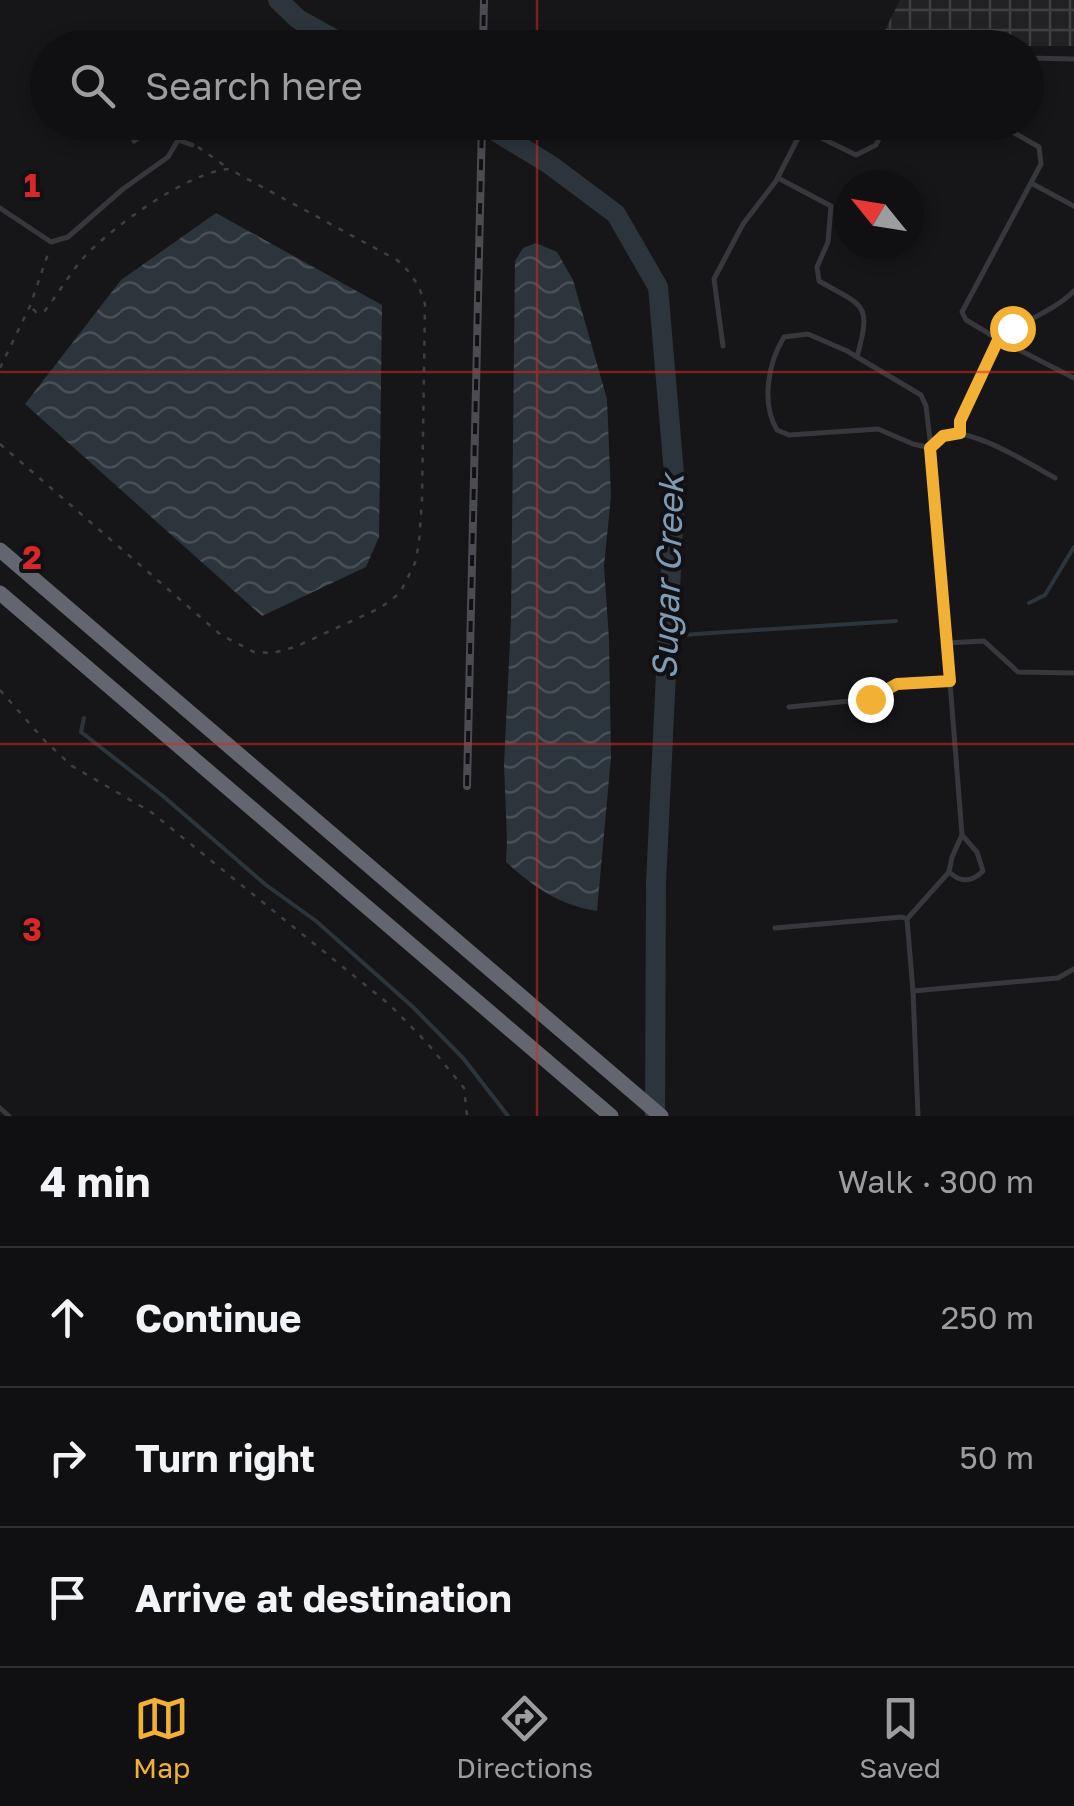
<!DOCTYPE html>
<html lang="en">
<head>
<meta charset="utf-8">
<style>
	:root { --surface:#101012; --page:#19191b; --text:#f1f3f6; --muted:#9c9d9f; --line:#303032; --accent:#f2b134 }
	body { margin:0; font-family:"Golos Text",sans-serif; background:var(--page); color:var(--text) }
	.compass { position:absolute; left:834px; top:170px; width:90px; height:90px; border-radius:50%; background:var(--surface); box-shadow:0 5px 15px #0003; rotate:300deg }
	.stop { position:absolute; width:30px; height:30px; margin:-22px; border:8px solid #f2b134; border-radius:50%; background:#fff }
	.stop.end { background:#f2b134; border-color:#fff; box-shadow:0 2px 10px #0008 }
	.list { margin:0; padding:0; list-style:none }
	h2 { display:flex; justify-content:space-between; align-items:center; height:130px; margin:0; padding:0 40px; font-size:42px }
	h2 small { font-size:32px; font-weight:400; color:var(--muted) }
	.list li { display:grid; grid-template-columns:65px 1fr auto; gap:30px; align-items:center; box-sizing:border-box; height:140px; padding:0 40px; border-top:2px solid var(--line) }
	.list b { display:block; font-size:38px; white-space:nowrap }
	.list em { font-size:32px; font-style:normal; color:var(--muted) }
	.icon { flex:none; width:55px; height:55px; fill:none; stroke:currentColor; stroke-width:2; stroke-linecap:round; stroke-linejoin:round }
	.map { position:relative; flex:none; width:1074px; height:1116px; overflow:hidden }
	.search { position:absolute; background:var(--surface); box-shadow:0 5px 15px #0003; left:30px; right:30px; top:30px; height:110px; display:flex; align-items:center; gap:25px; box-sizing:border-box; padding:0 35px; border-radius:55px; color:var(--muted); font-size:38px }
	.sheet { height:550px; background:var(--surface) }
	nav { display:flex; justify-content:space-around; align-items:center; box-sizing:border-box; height:140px; border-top:2px solid var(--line); background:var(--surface); font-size:28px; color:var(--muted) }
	nav a { display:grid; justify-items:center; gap:5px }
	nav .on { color:var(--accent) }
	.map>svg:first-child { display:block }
	.industrial { fill:url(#industrial-grid) }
	.water { fill:url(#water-waves) }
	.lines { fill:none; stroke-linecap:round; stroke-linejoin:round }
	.stream { stroke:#2c353c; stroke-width:4 }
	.river { stroke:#2c353c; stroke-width:20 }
	.path { stroke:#3d3f44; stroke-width:2.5; stroke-dasharray:5 8; stroke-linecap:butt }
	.service { stroke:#37383d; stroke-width:5 }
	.motorway { stroke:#63666e; stroke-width:15 }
	.rail-casing { stroke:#4a4c52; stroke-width:8 }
	.rail { stroke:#111113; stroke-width:4; stroke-dasharray:11; stroke-linecap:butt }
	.route { stroke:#f2b134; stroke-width:12 }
	.grid { fill:none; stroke:#d62828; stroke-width:2.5; stroke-opacity:0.55 }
	.labels { text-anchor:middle; stroke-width:8; stroke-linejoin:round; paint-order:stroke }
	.water-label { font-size:35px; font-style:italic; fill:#7f9bb3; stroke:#111113 }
	.grid-label { font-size:32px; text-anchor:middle; font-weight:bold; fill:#d62828; stroke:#111113; stroke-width:8; stroke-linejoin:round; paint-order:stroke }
</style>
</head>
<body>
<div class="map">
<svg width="1074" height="1116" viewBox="0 0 1074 1116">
	<defs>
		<pattern id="industrial-grid" width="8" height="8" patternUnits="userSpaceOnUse" patternTransform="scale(2.5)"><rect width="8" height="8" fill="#222225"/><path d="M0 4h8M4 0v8" fill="none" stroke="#3f3f43"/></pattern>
		<pattern id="water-waves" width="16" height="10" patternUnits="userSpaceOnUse" patternTransform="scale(2.5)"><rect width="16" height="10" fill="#2c353c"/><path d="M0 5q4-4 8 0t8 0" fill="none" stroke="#485056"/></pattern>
	</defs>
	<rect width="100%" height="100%" fill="#161618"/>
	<!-- industrial -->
	<path class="industrial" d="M900 0H1074V46H877Z"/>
	<!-- water -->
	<g class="water">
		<path d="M216 213 382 305 379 537 366 567 262 616 25 404 121 280Z"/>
		<path d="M536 243 557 252 573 280 607 399 611 496 604 566 609 639 611 757 597 911C561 906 533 887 506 862L507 840 504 764 511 620 515 261 523 248Z"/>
	</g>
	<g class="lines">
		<!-- stream -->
		<g class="stream">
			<path d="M1029 603 1045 595 1074 547"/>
			<path d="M666 636 896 621"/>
			<path d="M84 718 81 732 163 796 266 885 316 921 413 1007 463 1058 508 1116"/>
		</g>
		<!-- river -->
		<g class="river">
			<path d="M278 0 298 19 350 48"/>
			<path d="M480 122 549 164 616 214 658 287 675 485 656 883 655 1116"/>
		</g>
		<!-- path -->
		<g class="path">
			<path d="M198 147 228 168"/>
			<path d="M0 368 30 306 50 248"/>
			<path d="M0 444 221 635 254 652 273 653 295 647 380 608 400 593 415 563 419 543 422 499 425 304C419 285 412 273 397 260L229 169C190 171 112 227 85 256 70 273 58 294 44 312H36L30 306"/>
			<path d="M0 690 45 741 72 766 151 812 390 1005 428 1044 464 1088 467 1116"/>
		</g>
		<!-- service -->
		<g class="service">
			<path d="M1026 58 1074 59"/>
			<path d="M938 122 949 129 974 122"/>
			<path d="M178 140 192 145"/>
			<path d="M134 141 158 122"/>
			<path d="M778 178 831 206 828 242 817 267 819 281C864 307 872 302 857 357"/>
			<path d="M1031 183 1074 206"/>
			<path d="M0 208 51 242 68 237 123 189 168 157 178 140 173 132 159 122"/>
			<path d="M1074 291C1053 312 1022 321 998 339L1074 378"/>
			<path d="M723 346 714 279 743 224 776 181 799 136 807 131 856 155 876 145 887 122"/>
			<path d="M960 433V421L998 339 966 320 962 312 1041 164 1039 147 995 122"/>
			<path d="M931 448 913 444 878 429 789 435 777 430C761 403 768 363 784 337L808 334 847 351 921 395 926 406 931 448 947 643 984 641 1018 672 1074 673"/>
			<path d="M931 448C934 444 937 439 942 436 966 423 1033 466 1055 478"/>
			<path d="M789 707 870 699 897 684 950 681"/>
			<path d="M949 872C961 883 972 882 983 871L977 852 962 835"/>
			<path d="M775 928 902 917 907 919"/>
			<path d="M913 991 1058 978 1074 969"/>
			<path d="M0 1108 9 1116"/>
			<path d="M918 1116 913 991 907 919 949 872 952 857 962 835 947 644"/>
		</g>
		<!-- motorway -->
		<g class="motorway">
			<path d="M0 550 661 1116"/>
			<path d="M0 593 611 1116"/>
		</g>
		<defs>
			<g id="rail">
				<path d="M483 48 484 0"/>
				<path d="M467 786 482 122"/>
			</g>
		</defs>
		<!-- rail casing -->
		<use href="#rail" class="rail-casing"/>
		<!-- rail -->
		<use href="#rail" class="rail"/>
	</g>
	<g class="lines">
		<!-- route -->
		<path class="route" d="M870 699 897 684 950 681 930 448 943 436 960 433V421L998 340 1012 328"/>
	</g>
	<!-- grid -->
	<path class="grid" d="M537 0V48M537 122V1116M0 372H1074M0 744H1074"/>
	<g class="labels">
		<!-- water labels -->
		<g class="water-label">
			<text transform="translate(668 577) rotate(-88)" y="12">Sugar Creek</text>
		</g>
	</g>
	<g class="grid-label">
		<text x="32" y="197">1</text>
		<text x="32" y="569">2</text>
		<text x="32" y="941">3</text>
	</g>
</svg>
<svg class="compass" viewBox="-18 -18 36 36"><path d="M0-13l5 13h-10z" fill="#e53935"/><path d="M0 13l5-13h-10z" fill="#9c9d9f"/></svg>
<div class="stop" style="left:1012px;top:328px"></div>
<div class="stop end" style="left:870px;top:699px"></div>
<div class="search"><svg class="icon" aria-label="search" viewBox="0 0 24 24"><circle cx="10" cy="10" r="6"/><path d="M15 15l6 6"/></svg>Search here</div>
</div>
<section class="sheet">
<h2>4 min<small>Walk · 300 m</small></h2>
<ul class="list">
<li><svg class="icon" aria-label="ahead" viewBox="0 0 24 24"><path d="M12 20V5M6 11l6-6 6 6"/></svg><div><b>Continue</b></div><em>250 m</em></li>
<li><svg class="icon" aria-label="right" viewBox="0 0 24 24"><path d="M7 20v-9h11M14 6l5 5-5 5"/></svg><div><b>Turn right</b></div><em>50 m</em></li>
<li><svg class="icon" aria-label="arrive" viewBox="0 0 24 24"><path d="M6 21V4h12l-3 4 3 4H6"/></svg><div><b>Arrive at destination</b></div></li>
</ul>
</section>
<nav>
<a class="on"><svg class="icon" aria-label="map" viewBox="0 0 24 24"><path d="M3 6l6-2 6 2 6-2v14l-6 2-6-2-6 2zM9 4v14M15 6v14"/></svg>Map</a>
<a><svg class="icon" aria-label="directions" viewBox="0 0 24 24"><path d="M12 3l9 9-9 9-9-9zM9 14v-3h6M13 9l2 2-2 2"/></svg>Directions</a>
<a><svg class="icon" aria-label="saved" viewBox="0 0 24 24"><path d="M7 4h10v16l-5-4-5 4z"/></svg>Saved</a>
</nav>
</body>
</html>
